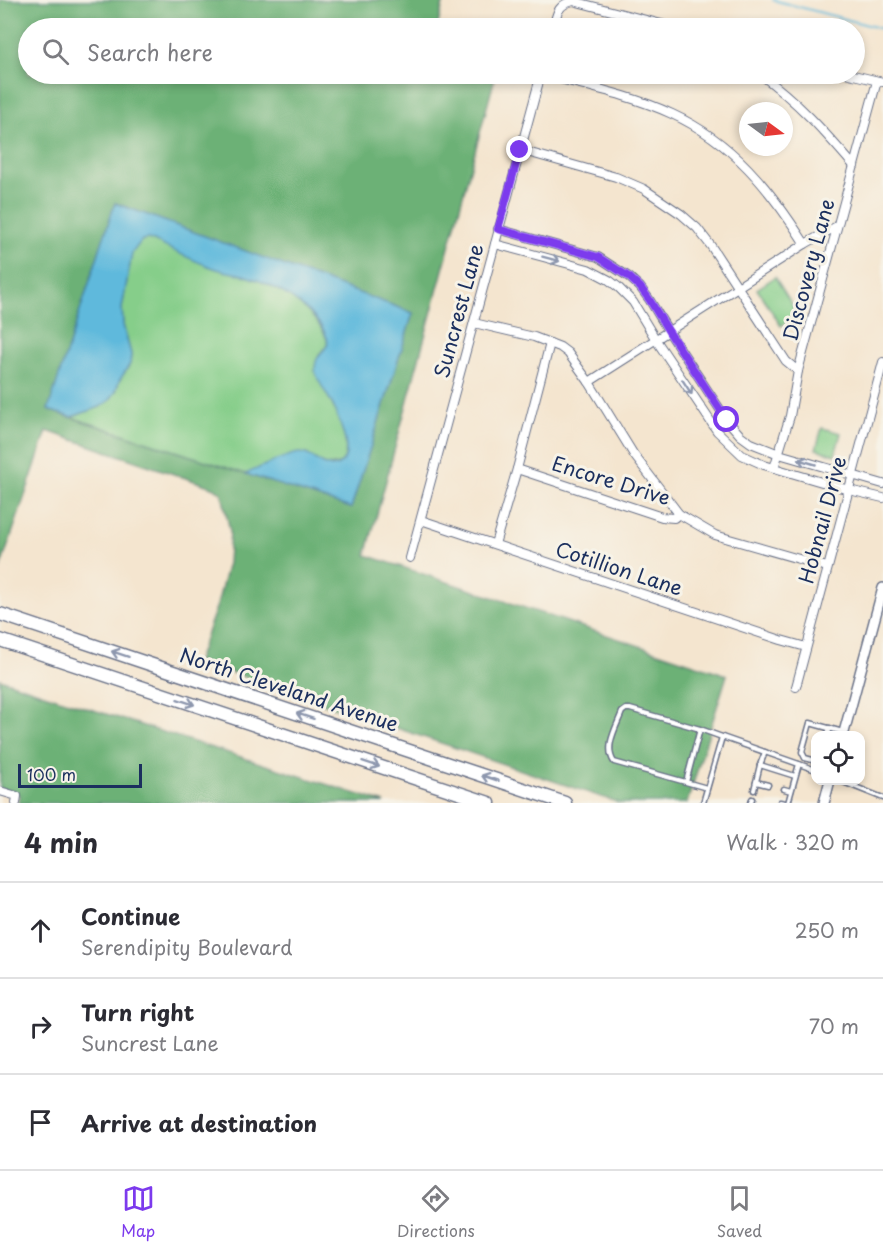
<!DOCTYPE html>
<html lang="en">
<head>
<meta charset="utf-8">
<style>
	:root { --surface:#fff; --page:#f2f2f3; --text:#2b2b33; --muted:#7c7c81; --line:#e1e1e2; --accent:#7c3aed }
	body { margin:0; font-family:"Playpen Sans",sans-serif; background:var(--page); color:var(--text) }
	.controls { position:absolute; right:18px; bottom:18px; display:grid; overflow:hidden; border-radius:12px; box-shadow:0 3px 9px #0003 }
	.controls button { width:54px; height:54px; display:grid; place-items:center; padding:0; border:0; border-bottom:2px solid var(--line); background:var(--surface); color:var(--text); font:30px sans-serif }
	.compass { position:absolute; left:739px; top:102px; width:54px; height:54px; border-radius:50%; background:var(--surface); box-shadow:0 3px 9px #0003; rotate:105deg }
	.scale { position:absolute; left:18px; bottom:15px; width:124px; box-sizing:border-box; padding-left:6px; border:3px solid #1b2f5e; border-top:0; font-size:16px; line-height:21px; white-space:nowrap; color:#1b2f5e; -webkit-text-stroke:4px #f7f3e8; paint-order:stroke }
	.stop { position:absolute; width:18px; height:18px; margin:-14px; border:4px solid #7c3aed; border-radius:50%; background:#fff }
	.stop.end { background:#7c3aed; border-color:#fff; box-shadow:0 2px 6px #0008 }
	.list { margin:0; padding:0; list-style:none }
	h2 { display:flex; justify-content:space-between; align-items:center; height:78px; margin:0; padding:0 24px; font-size:26px }
	h2 small { font-size:20px; font-weight:400; color:var(--muted) }
	.list li { display:grid; grid-template-columns:39px 1fr auto; gap:18px; align-items:center; box-sizing:border-box; height:96px; padding:0 24px; border-top:2px solid var(--line) }
	.list b { display:block; font-size:22px; white-space:nowrap }
	.list p { margin:0; font-size:20px; white-space:nowrap; color:var(--muted) }
	.list em { font-size:20px; font-style:normal; color:var(--muted) }
	.icon { flex:none; width:33px; height:33px; fill:none; stroke:currentColor; stroke-width:2; stroke-linecap:round; stroke-linejoin:round }
	.map { position:relative; flex:none; width:883px; height:803px; overflow:hidden }
	.search { position:absolute; background:var(--surface); box-shadow:0 3px 9px #0003; left:18px; right:18px; top:18px; height:66px; display:flex; align-items:center; gap:15px; box-sizing:border-box; padding:0 21px; border-radius:33px; color:var(--muted); font-size:22px }
	.sheet { height:366px; background:var(--surface) }
	nav { display:flex; justify-content:space-around; align-items:center; box-sizing:border-box; height:84px; border-top:2px solid var(--line); background:var(--surface); font-size:16px; color:var(--muted) }
	nav a { display:grid; justify-items:center; gap:3px }
	nav .on { color:var(--accent) }
	.map>svg:first-child { display:block }
	.green { fill:#86ce8a; stroke:#507e74; stroke-width:1.5 }
	.forest { fill:#6cb176; stroke:#44706a; stroke-width:1.5; fill-rule:evenodd }
	.water { fill:#5eb9dc; stroke:#3c749d; stroke-width:1.5 }
	.lines { fill:none; stroke-linecap:round; stroke-linejoin:round }
	.stream { stroke:#5eb9dc; stroke-width:2 }
	.service-casing { stroke:#676f86; stroke-width:7 }
	.minor-casing { stroke:#676f86; stroke-width:10 }
	.tertiary-casing { stroke:#676f86; stroke-width:12 }
	.primary-casing { stroke:#676f86; stroke-width:15 }
	.service { stroke:#fff; stroke-width:4 }
	.minor { stroke:#fff; stroke-width:8 }
	.tertiary { stroke:#fff; stroke-width:9 }
	.primary { stroke:#fff; stroke-width:12 }
	.oneway { stroke:#8d97ae }
	.route { stroke:#7c3aed; stroke-width:8 }
	.labels { text-anchor:middle; stroke-width:6; stroke-linejoin:round; paint-order:stroke }
	.street-label { font-size:20px; fill:#1b2f5e; stroke:#f7f3e8 }
</style>
</head>
<body>
<div class="map">
<svg width="883" height="803" viewBox="0 0 883 803">
	<rect width="100%" height="100%" fill="#f7f3e8"/>
	<filter id="ink" filterUnits="userSpaceOnUse"><feTurbulence type="fractalNoise" baseFrequency=".0167" numOctaves="2"/><feDisplacementMap in="SourceGraphic" scale="12" xChannelSelector="R" yChannelSelector="G"/><feConvolveMatrix kernelMatrix="1 2 1 2 8 2 1 2 1" color-interpolation-filters="sRGB"/></filter>
	<filter id="wash" filterUnits="userSpaceOnUse"><feTurbulence type="fractalNoise" baseFrequency=".008" numOctaves="4" result="noise"/><feDisplacementMap in="SourceGraphic" scale="24" xChannelSelector="R" yChannelSelector="G"/><feGaussianBlur stdDeviation="1.35" result="paint"/><feColorMatrix in="noise" values="0 0 0 0 0 0 0 0 0 0 0 0 0 0 0 0 0 1.4 0 .05"/><feComposite in="paint" operator="in"/></filter>
	<g filter="url(#wash)">
		<rect width="100%" height="100%" fill="#f4e5cf"/>
		<!-- green -->
		<g class="green">
			<path d="M148 239C168 245 187 257 207 265 220 270 233 272 246 276 276 285 307 304 323 331 330 343 329 346 319 354L315 372C326 392 356 442 342 463 327 469 319 462 307 454L280 459 246 474 71 417 100 407 116 391 119 381 130 364 131 354 123 325 122 308 132 253 138 243 142 240Z"/>
			<path d="M775 277 798 314 781 326 757 289Z"/>
			<path d="M822 428 841 433 835 455 816 449Z"/>
		</g>
		<!-- forest -->
		<g class="forest">
			<path d="M0 0H444L437 28H28V74H477L494 81 366 555 727 675 687 803H619L197 661 217 605 228 563 230 531 222 494 215 488 47 431 0 569ZM115 203 413 313 351 508 48 410Z"/>
			<path d="M0 679 53 697 385 803H18L20 795 0 789Z"/>
		</g>
		<!-- water -->
		<path class="water" d="M115 203 413 313 351 508 246 474C259 468 288 453 301 453 315 454 328 476 342 462 353 452 339 422 335 410 331 399 316 380 315 370 315 364 317 357 321 353 326 347 329 346 327 338 317 309 273 284 246 276 235 273 225 272 214 268 193 261 172 250 152 240L148 239 142 240 132 253 122 308 123 325 131 354 130 364 119 381 116 391 110 400 100 407 71 417 48 410Z"/>
		<g class="lines">
			<!-- stream -->
			<path class="stream" d="M773 0 883 29"/>
		</g>
	</g>
	<g filter="url(#ink)">
		<g class="lines">
			<defs>
				<g id="service">
					<path d="M700 729 722 737"/>
					<path d="M827 736 830 728"/>
					<path d="M816 761 805 758 802 752 810 723 843 732"/>
					<path d="M760 765 765 752"/>
					<path d="M838 780 883 798"/>
					<path d="M686 782 700 729 630 709H626L622 712C616 728 604 747 614 762L707 788"/>
					<path d="M756 782 768 785"/>
					<path d="M784 789 791 791"/>
					<path d="M754 790 760 765 795 776"/>
					<path d="M780 802 785 803"/>
					<path d="M703 803 722 737 816 770"/>
					<path d="M750 803 752 799"/>
					<path d="M788 803 799 764"/>
				</g>
				<g id="minor">
					<path d="M553 28C557 14 557 5 573 1L677 28"/>
					<path d="M541 74C585 86 631 95 672 114 733 142 770 189 805 244"/>
					<path d="M760 74C798 102 823 130 854 166"/>
					<path d="M849 74 883 82"/>
					<path d="M520 150 616 177 644 189 681 214 697 228 711 246 786 361 798 371"/>
					<path d="M498 229 598 257 629 277 640 287 649 299 669 332 727 420 740 435 751 443 779 454 883 484"/>
					<path d="M495 244 588 269 609 280 618 287 633 302 656 340 717 431 742 455 764 465 849 490 883 498"/>
					<path d="M474 323 534 337 560 347 568 353 589 382 634 455 679 514"/>
					<path d="M589 382 805 244 837 226"/>
					<path d="M774 468 790 416 798 371 877 81"/>
					<path d="M517 469 662 517 674 518 679 514 715 535 827 567"/>
					<path d="M421 520 781 640 806 647"/>
					<path d="M495 544 517 469 550 343"/>
					<path d="M410 558 541 74"/>
					<path d="M796 687 883 362"/>
					<path d="M0 791 17 796 16 803"/>
				</g>
				<g id="tertiary">
					<path d="M843 736 883 588"/>
					<path d="M824 803 830 780"/>
				</g>
				<g id="primary">
					<path d="M0 614 565 803"/>
					<path d="M0 640 489 803"/>
				</g>
			</defs>
			<!-- service casing -->
			<use href="#service" class="service-casing"/>
			<!-- minor casing -->
			<use href="#minor" class="minor-casing"/>
			<!-- tertiary casing -->
			<use href="#tertiary" class="tertiary-casing"/>
			<!-- primary casing -->
			<use href="#primary" class="primary-casing"/>
			<!-- service -->
			<use href="#service" class="service"/>
			<!-- minor -->
			<use href="#minor" class="minor"/>
			<!-- tertiary -->
			<use href="#tertiary" class="tertiary"/>
			<!-- primary -->
			<use href="#primary" class="primary"/>
		</g>
		<!-- one-way arrows -->
		<defs><path id="oneway-shaft" d="M-6 0H5M1.5-3L5.5 0L1.5 3" fill="none" stroke-width="1.6" stroke-linecap="round" stroke-linejoin="round" transform="scale(1.5)"/></defs>
		<g class="oneway">
			<use href="#oneway-shaft" transform="translate(551 259) rotate(15)"/>
			<use href="#oneway-shaft" transform="translate(687 387) rotate(57)"/>
			<use href="#oneway-shaft" transform="translate(807 462) rotate(-164)"/>
			<use href="#oneway-shaft" transform="translate(120 654) rotate(-162)"/>
			<use href="#oneway-shaft" transform="translate(186 702) rotate(18)"/>
			<use href="#oneway-shaft" transform="translate(305 716) rotate(-162)"/>
			<use href="#oneway-shaft" transform="translate(371 764) rotate(18)"/>
			<use href="#oneway-shaft" transform="translate(490 778) rotate(-162)"/>
		</g>
	</g>
	<g class="lines" filter="url(#ink)">
		<!-- route -->
		<path class="route" d="M520 150 498 229 598 257 629 277 640 287 649 299 669 332 727 420"/>
	</g>
	<g class="labels">
		<!-- street labels -->
		<g class="street-label">
			<text transform="translate(809 270) rotate(-75)" y="7">Discovery Lane</text>
			<text transform="translate(459 311) rotate(-75)" y="7">Suncrest Lane</text>
			<text transform="translate(611 481) rotate(17)" y="7">Encore Drive</text>
			<text transform="translate(823 520) rotate(-75)" y="7">Hobnail Drive</text>
			<text transform="translate(619 569) rotate(18)" y="7">Cotillion Lane</text>
			<text transform="translate(289 690) rotate(18)" y="7">North Cleveland Avenue</text>
		</g>
	</g>
</svg>
<div class="controls">
<button><svg class="icon" aria-label="locate" viewBox="0 0 24 24"><circle cx="12" cy="12" r="6"/><path d="M12 2v4M12 18v4M2 12h4M18 12h4"/></svg></button>
</div>
<svg class="compass" viewBox="-18 -18 36 36"><path d="M0-13l5 13h-10z" fill="#e53935"/><path d="M0 13l5-13h-10z" fill="#7c7c81"/></svg>
<div class="scale">100 m</div>
<div class="stop" style="left:727px;top:420px"></div>
<div class="stop end" style="left:520px;top:150px"></div>
<div class="search"><svg class="icon" aria-label="search" viewBox="0 0 24 24"><circle cx="10" cy="10" r="6"/><path d="M15 15l6 6"/></svg>Search here</div>
</div>
<section class="sheet">
<h2>4 min<small>Walk · 320 m</small></h2>
<ul class="list">
<li><svg class="icon" aria-label="ahead" viewBox="0 0 24 24"><path d="M12 20V5M6 11l6-6 6 6"/></svg><div><b>Continue</b><p>Serendipity Boulevard</p></div><em>250 m</em></li>
<li><svg class="icon" aria-label="right" viewBox="0 0 24 24"><path d="M7 20v-9h11M14 6l5 5-5 5"/></svg><div><b>Turn right</b><p>Suncrest Lane</p></div><em>70 m</em></li>
<li><svg class="icon" aria-label="arrive" viewBox="0 0 24 24"><path d="M6 21V4h12l-3 4 3 4H6"/></svg><div><b>Arrive at destination</b></div></li>
</ul>
</section>
<nav>
<a class="on"><svg class="icon" aria-label="map" viewBox="0 0 24 24"><path d="M3 6l6-2 6 2 6-2v14l-6 2-6-2-6 2zM9 4v14M15 6v14"/></svg>Map</a>
<a><svg class="icon" aria-label="directions" viewBox="0 0 24 24"><path d="M12 3l9 9-9 9-9-9zM9 14v-3h6M13 9l2 2-2 2"/></svg>Directions</a>
<a><svg class="icon" aria-label="saved" viewBox="0 0 24 24"><path d="M7 4h10v16l-5-4-5 4z"/></svg>Saved</a>
</nav>
</body>
</html>
